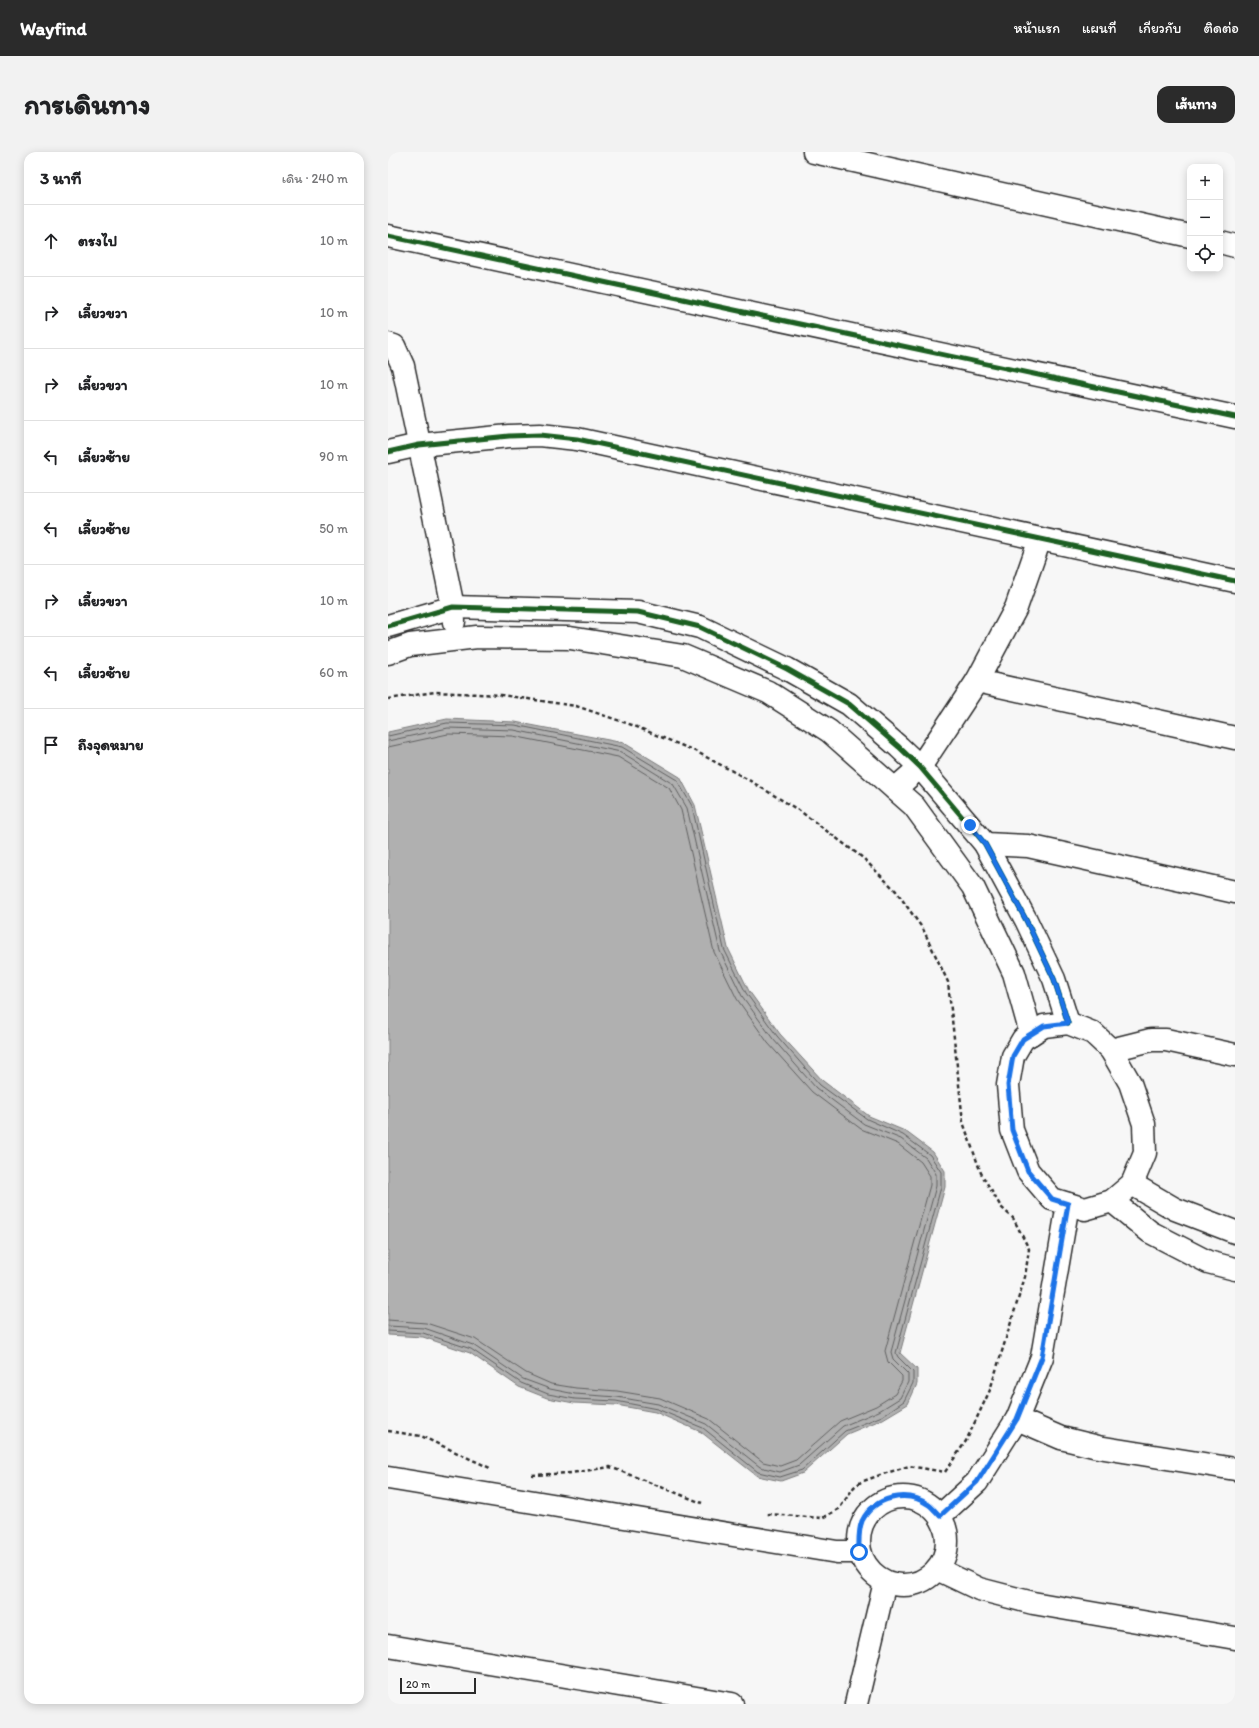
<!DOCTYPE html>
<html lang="th">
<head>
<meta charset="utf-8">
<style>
	:root { --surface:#fff; --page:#f2f2f2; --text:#202124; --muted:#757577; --line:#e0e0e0; --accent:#2b2b2b }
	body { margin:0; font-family:Itim,"Playpen Sans Thai",sans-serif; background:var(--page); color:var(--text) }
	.controls { position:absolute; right:12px; top:12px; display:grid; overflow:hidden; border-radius:8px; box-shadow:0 2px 10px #0003 }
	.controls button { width:36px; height:36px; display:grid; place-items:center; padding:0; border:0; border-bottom:1px solid var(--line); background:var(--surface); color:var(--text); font:20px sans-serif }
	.scale { position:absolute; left:12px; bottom:10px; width:76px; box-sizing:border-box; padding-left:4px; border:2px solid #2b2b2b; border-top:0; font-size:11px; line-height:14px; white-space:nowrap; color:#2b2b2b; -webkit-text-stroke:3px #fff; paint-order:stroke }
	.stop { position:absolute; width:12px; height:12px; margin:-9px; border:3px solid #1a73e8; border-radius:50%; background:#fff }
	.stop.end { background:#1a73e8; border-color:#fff; box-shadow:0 1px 4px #0008 }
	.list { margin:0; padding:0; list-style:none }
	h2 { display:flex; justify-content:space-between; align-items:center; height:52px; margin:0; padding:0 16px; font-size:17px }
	h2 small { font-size:13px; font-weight:400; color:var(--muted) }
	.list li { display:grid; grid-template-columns:26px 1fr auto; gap:12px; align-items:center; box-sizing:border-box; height:72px; padding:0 16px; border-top:1px solid var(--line) }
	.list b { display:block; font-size:15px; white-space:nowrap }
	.list em { font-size:13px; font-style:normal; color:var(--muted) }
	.icon { flex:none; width:22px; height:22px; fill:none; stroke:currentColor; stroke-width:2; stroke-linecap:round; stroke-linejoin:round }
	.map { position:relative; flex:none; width:847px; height:1552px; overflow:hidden; border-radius:12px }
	header { display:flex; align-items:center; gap:24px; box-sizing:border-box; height:56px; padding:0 20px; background:var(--accent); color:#fff }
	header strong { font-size:19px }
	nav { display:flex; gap:22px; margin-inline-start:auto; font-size:14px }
	.intro { display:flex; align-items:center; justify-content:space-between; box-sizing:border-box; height:96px; padding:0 24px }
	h1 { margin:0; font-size:28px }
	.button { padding:10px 18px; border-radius:12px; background:var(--accent); color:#fff; font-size:14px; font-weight:700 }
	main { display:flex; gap:24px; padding:0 24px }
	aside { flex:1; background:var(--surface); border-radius:12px; box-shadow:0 2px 10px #0003 }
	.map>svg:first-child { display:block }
	.water { fill:#b0b0b0; stroke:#7b7b7b }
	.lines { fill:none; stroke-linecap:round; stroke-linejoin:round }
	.shore { stroke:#606060; stroke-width:1 }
	.minor-casing { stroke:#2b2b2b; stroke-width:25 }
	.path { stroke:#2b2b2b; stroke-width:2.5; stroke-dasharray:4 3; stroke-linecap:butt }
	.minor { stroke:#fff; stroke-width:22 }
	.cycleway-casing { stroke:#fff; stroke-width:8 }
	.cycleway { stroke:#1b5e20; stroke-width:5 }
	.route { stroke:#1a73e8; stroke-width:5 }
</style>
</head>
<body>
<header>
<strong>Wayfind</strong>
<nav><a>หน้าแรก</a><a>แผนที่</a><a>เกี่ยวกับ</a><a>ติดต่อ</a></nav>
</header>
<div class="intro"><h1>การเดินทาง</h1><a class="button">เส้นทาง</a></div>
<main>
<aside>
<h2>3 นาที<small>เดิน · 240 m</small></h2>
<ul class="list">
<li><svg class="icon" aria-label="ahead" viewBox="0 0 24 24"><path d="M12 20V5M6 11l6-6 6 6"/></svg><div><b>ตรงไป</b></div><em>10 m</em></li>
<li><svg class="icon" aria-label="right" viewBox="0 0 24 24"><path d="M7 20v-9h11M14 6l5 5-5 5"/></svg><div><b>เลี้ยวขวา</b></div><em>10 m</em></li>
<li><svg class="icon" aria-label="right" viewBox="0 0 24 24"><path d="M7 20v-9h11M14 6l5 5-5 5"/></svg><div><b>เลี้ยวขวา</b></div><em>10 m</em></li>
<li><svg class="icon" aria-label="left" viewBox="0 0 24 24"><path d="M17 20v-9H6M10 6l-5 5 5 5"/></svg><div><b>เลี้ยวซ้าย</b></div><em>90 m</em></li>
<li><svg class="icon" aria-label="left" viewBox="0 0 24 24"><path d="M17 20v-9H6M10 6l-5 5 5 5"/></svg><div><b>เลี้ยวซ้าย</b></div><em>50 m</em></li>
<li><svg class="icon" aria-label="right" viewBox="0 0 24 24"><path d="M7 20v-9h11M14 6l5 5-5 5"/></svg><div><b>เลี้ยวขวา</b></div><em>10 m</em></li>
<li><svg class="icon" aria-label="left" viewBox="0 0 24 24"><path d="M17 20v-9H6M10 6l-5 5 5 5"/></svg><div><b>เลี้ยวซ้าย</b></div><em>60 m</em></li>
<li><svg class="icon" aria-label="arrive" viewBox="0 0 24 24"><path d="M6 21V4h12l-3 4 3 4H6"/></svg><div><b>ถึงจุดหมาย</b></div></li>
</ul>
</aside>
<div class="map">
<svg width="847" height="1552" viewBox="0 0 847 1552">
	<rect width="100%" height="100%" fill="#f7f7f7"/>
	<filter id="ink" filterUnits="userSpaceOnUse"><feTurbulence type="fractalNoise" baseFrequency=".025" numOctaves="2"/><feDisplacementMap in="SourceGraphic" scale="8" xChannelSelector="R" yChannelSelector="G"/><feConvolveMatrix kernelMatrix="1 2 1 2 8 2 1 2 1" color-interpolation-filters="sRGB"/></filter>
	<g filter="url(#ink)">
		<!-- water -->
		<path class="water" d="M59 567 127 570 236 591 292 625 307 653 340 796 361 839 392 882 435 929 481 964 517 979 545 1000 557 1019V1035L512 1201 529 1217V1232L520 1252 495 1267 459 1282 415 1321 393 1329 369 1324 313 1280 267 1260 228 1253 186 1251 159 1246 131 1235 82 1201 35 1185 0 1183V580Z"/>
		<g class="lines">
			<!-- shore -->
			<g class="shore">
				<path d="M0 584 59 571 127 573 234 595 289 628 304 654 336 797 358 841 389 884 432 933 479 967 515 983 542 1003 553 1020V1035L508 1201 510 1205 525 1220V1231L516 1249 494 1264 457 1279 414 1318 392 1325 370 1320 315 1276 269 1257 228 1249 187 1247 160 1242 133 1231 83 1197 35 1181 0 1179"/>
				<path d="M0 589 60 576 126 578 233 600 285 632 299 656 332 799 354 844 385 887 428 936 476 972 513 987 538 1006 548 1022V1034L503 1200 505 1207 520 1222V1230L512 1246 491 1259 455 1274 411 1313 392 1320 372 1315 318 1272 270 1252 229 1245 187 1242 162 1237 135 1227 85 1193 36 1176 0 1174"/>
				<path d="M0 595 60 582 125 584 230 605 281 636 293 658 326 800 349 847 380 891 424 940 473 977 510 992 533 1010 542 1024V1033L497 1199 500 1210 514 1224V1229L507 1242 488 1254 452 1269 408 1308 392 1314 375 1310 321 1267 272 1246 229 1239 188 1236 163 1232 138 1221 87 1187 38 1171 0 1168"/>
			</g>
			<defs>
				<g id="minor">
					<path d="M426 0 802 84"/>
					<path d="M0 84 847 265"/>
					<path d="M832 90 847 94"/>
					<path d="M0 192 6 194 15 214 65 455 66 470"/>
					<path d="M0 300 31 293 121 284 152 283 189 287 847 429"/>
					<path d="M0 474 65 455 250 460 312 475 399 517 461 552 511 595 532 615 597 692 638 768 666 827 680 871"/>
					<path d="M0 501 22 493 89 485 182 486 295 504 380 540 441 579 526 654 585 735 626 821 643 882"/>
					<path d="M589 529 847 586"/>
					<path d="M507 637 532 615 589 529 628 456 652 387"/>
					<path d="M597 692 640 694 847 740"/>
					<path d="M680 871 705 881 723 898 742 931 756 972 757 1001 744 1032 724 1049 697 1057 664 1047 640 1019 624 978 620 933 625 904 635 887 656 874Z"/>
					<path d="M723 898 763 888H778L847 903"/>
					<path d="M744 1032 787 1057 847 1080"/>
					<path d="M724 1049 762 1080 820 1110 847 1117"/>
					<path d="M629 1267 673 1286 710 1295 847 1317"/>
					<path d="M0 1326 449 1400H471"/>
					<circle cx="515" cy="1389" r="44"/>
					<path d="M552 1364 589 1330 629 1267 654 1205 680 1052"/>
					<path d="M549 1417 591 1437 645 1451 847 1486"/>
					<path d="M0 1494 344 1552"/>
					<path d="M468 1552 497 1430"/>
				</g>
			</defs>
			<!-- minor casing -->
			<use href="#minor" class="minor-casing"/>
			<!-- path -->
			<g class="path">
				<path d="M0 547 47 540 113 543 188 554 244 573 307 599 359 627 412 659 475 706 508 739 535 777 560 830 575 970 593 1021 613 1055 625 1066 641 1097 637 1125 602 1238 578 1289 557 1320 521 1314 492 1323 473 1330 466 1335 451 1357 434 1366 379 1362"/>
				<path d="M0 1279 33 1284 104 1317"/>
				<path d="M144 1323 183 1321 222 1315 314 1351"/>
			</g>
			<!-- minor -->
			<use href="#minor" class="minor"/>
			<defs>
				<g id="cycleway">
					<path d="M0 84 847 265"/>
					<path d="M0 300 31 293 121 284 152 283 189 287 847 429"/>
					<path d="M0 474 65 455 250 460 312 475 399 517 461 552 511 595 532 615 597 692 638 768 666 827 680 871"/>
				</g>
			</defs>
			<!-- cycleway casing -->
			<use href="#cycleway" class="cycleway-casing"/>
			<!-- cycleway -->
			<use href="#cycleway" class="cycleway"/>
		</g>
	</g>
	<g class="lines" filter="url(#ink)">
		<!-- route -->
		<path class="route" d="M471 1400C471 1389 470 1379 474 1369 486 1345 519 1337 541 1353 545 1356 548 1360 552 1364L589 1330 629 1267 654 1205 680 1052 664 1047 640 1019 624 978 620 933 625 904 635 887 656 874 680 871 666 827 638 768 597 692 582 673"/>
	</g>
</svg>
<div class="controls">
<button>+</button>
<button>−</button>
<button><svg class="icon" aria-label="locate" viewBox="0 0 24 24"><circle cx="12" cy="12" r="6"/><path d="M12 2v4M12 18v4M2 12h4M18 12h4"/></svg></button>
</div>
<div class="scale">20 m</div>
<div class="stop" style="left:471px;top:1400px"></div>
<div class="stop end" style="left:582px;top:673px"></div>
</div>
</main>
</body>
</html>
